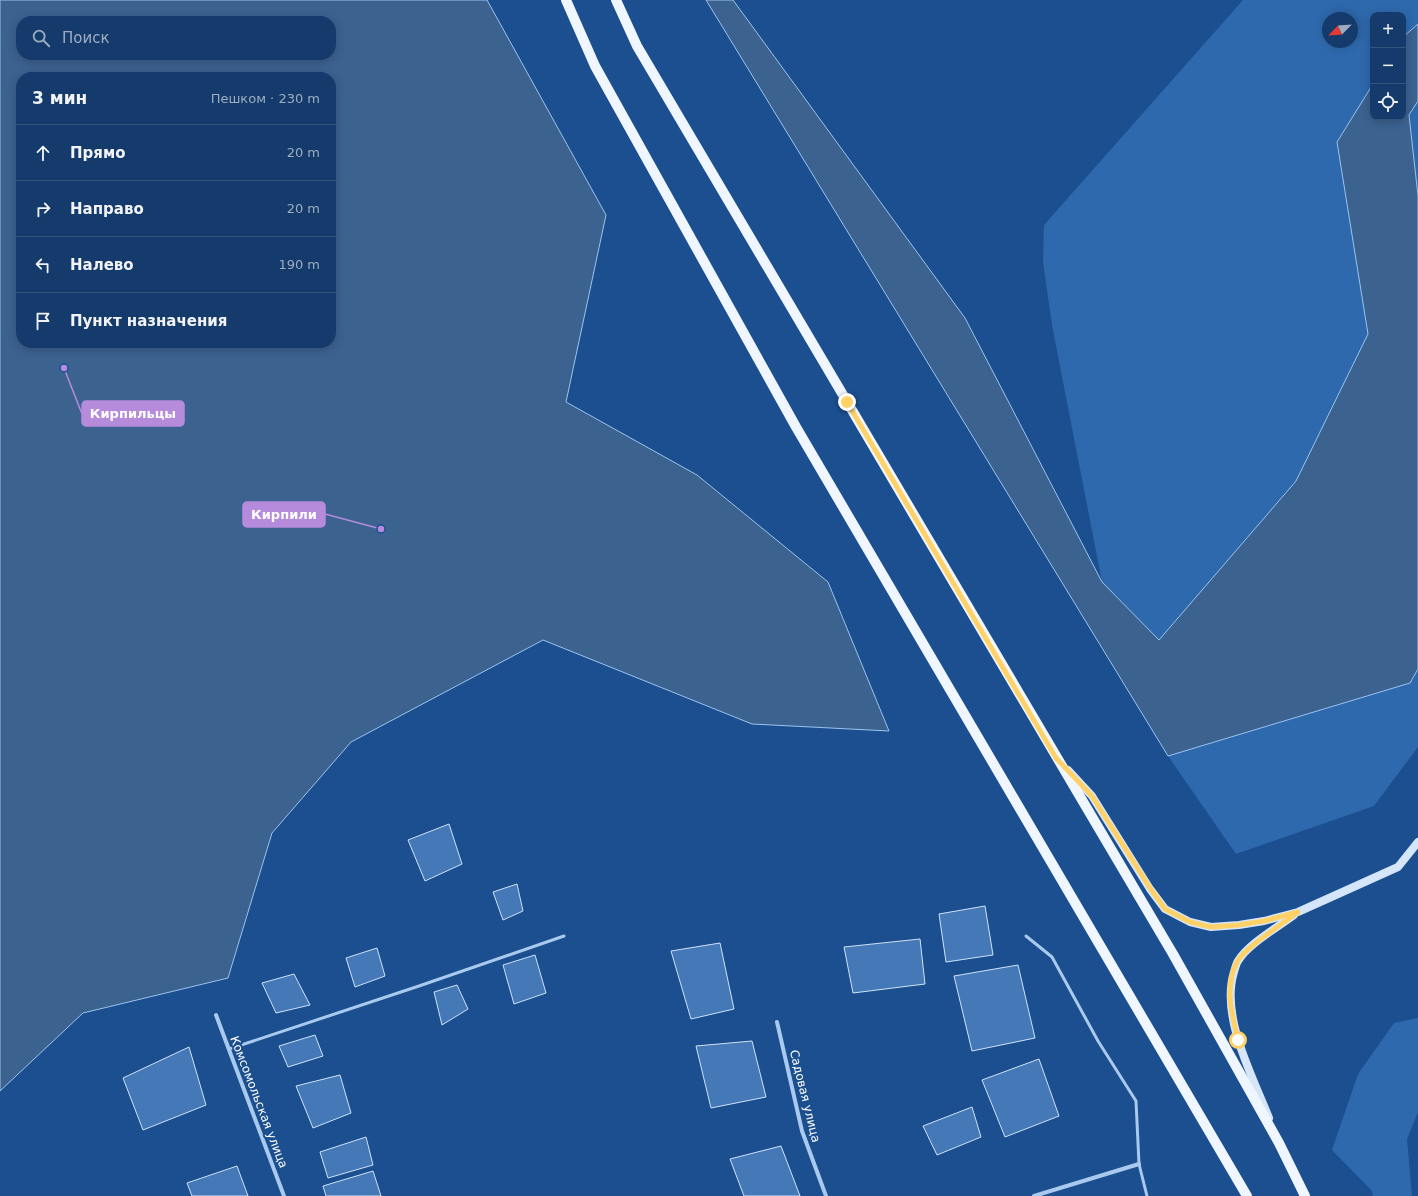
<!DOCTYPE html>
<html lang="ru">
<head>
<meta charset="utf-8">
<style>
	:root { --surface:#143b6b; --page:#214673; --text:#f1f3f6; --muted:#9dadc1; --line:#33557e }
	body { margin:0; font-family:"DejaVu Sans",sans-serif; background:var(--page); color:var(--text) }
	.controls { position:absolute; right:12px; top:12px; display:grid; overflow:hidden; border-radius:8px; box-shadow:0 2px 10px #0003 }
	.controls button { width:36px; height:36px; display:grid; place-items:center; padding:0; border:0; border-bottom:1px solid var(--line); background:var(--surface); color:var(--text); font:20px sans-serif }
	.compass { position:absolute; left:1322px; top:12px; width:36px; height:36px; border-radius:50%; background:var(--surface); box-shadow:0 2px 10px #0003; rotate:245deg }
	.stop { position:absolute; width:12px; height:12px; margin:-9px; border:3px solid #ffd166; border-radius:50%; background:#fff }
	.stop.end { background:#ffd166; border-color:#fff; box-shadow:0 1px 4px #0008 }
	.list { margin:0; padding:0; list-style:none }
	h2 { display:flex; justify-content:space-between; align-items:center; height:52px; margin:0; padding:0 16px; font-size:17px }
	h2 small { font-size:13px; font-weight:400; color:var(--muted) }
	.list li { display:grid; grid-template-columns:26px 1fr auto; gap:12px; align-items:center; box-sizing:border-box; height:56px; padding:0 16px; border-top:1px solid var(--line) }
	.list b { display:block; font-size:15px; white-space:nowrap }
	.list em { font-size:13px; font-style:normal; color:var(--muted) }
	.icon { flex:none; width:22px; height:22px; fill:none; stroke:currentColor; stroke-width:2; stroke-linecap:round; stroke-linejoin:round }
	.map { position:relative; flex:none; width:1418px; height:1196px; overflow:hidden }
	.search { position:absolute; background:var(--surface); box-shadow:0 2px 10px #0003; left:16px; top:16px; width:320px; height:44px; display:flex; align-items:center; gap:10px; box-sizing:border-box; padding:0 14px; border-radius:16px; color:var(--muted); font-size:15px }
	.panel { position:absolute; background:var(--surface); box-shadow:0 2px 10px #0003; left:16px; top:72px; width:320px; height:276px; border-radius:16px }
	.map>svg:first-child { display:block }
	.green { fill:#2e69ad; fill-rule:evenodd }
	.water { fill:#3c6290; stroke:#9cc4f0; fill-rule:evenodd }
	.building { fill:#4478b7; stroke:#cfe3fa }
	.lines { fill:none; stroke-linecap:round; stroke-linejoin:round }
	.service { stroke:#a9c9ee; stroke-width:3 }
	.minor { stroke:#a9c9ee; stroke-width:4 }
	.secondary { stroke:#d6e6fa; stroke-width:8 }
	.primary { stroke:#f0f6ff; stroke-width:10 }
	.route { stroke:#ffd166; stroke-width:5 }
	.labels { text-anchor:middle; stroke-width:4; stroke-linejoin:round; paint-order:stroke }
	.street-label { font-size:12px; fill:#fff; stroke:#1b4f8f }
	.leader { fill:none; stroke:#b68bdc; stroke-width:1.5 }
	.callout-dot { fill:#b68bdc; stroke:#1b4f8f; stroke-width:1.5 }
	.callout { fill:#b68bdc; stroke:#b68bdc; stroke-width:1.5 }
	.callout-label { font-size:13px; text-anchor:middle; font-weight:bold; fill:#fff }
</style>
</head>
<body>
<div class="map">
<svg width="1418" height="1196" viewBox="0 0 1418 1196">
	<rect width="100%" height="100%" fill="#1b4f8f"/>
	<!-- green -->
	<g class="green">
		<path d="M1243 0H1418V24L1403 37V15H1373V84L1337 142 1368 334 1296 481 1159 640 1102 582 1052 325 1043 262 1044 225ZM1328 18H1352V42H1328Z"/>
		<path d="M1418 101V196L1409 115Z"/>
		<path d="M1418 669V747L1374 806 1236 854 1168 756 1410 683Z"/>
		<path d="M1418 1018V1112L1407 1139 1412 1196H1373L1372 1191 1332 1150 1358 1074 1394 1023Z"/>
	</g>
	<!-- water -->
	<g class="water">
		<path d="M0 0H487L606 215 566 402 697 475 828 582 889 731 752 724 543 640 351 742 272 833 228 978 83 1013 0 1091ZM21 21H331V55H21ZM21 77H331V343H21Z"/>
		<path d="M706 0H733L965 318 1102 582 1159 640 1296 481 1368 334 1337 142 1373 84V117H1403V37L1418 24V101L1409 115 1418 196V669L1410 683 1168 756Z"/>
	</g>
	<!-- building -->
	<g class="building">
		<path d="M449 824 462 864 425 881 408 840Z"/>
		<path d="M517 884 523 911 503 920 493 892Z"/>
		<path d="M985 906 993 955 946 962 939 914Z"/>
		<path d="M920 939 925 984 853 993 844 947Z"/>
		<path d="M720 943 734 1009 691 1019 671 951Z"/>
		<path d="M377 948 385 976 355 987 346 958Z"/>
		<path d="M535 955 546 993 514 1004 503 965Z"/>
		<path d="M1018 965 1035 1038 972 1051 954 976Z"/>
		<path d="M294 974 310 1005 276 1013 262 983Z"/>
		<path d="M457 985 468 1009 442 1025 434 992Z"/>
		<path d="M315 1035 323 1056 288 1067 279 1046Z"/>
		<path d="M752 1041 766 1097 711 1108 696 1046Z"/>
		<path d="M189 1047 206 1105 143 1130 123 1078Z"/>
		<path d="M1039 1059 1059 1116 1005 1137 982 1080Z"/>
		<path d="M340 1075 351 1113 313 1128 296 1086Z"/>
		<path d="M972 1107 981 1137 937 1155 923 1126Z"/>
		<path d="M366 1137 373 1165 328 1178 320 1152Z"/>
		<path d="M781 1146 800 1196H744L730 1159Z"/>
		<path d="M237 1166 248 1196H192L187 1183Z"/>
		<path d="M373 1171 381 1196H326L323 1186Z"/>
	</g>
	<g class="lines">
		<!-- service -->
		<g class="service">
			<path d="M1026 936 1052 957 1098 1041 1136 1101 1139 1164 1147 1196"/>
			<path d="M229 1049 419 986 564 936"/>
		</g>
		<!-- minor -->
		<g class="minor">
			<path d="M216 1015 284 1196"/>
			<path d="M777 1022 802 1131 826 1196"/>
			<path d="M1034 1196 1139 1164"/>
		</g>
		<!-- secondary -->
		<g class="secondary">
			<path d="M1068 770 1092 796 1150 889 1165 909 1190 922 1211 927 1239 925 1264 921 1298 912 1398 867 1418 842"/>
			<path d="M1269 1118C1253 1077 1220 1017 1234 972 1235 969 1236 964 1238 961 1248 944 1278 927 1294 915"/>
		</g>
		<!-- primary -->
		<g class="primary">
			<path d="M566 0 595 66 796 427 1247 1196"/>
			<path d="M616 0 637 46 1173 954 1279 1143 1305 1196"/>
		</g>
	</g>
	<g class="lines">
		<!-- route -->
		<path class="route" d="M847 402 1056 758 1092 796 1150 888 1165 909 1190 922 1211 927 1238 925 1264 921 1298 912C1284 923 1244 948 1237 962 1224 986 1232 1015 1238 1040"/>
	</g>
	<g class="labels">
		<!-- street labels -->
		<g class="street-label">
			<text transform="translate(805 1096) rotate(76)" y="4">Садовая улица</text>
			<text transform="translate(259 1102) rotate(69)" y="4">Комсомольская улица</text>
		</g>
	</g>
	<!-- callouts -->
	<path class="leader" d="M64 368L82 414M381 529L325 514"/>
	<g class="callout-dot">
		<circle cx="64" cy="368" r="4"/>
		<circle cx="381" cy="529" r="4"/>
	</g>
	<g class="callout">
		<rect x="82" y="401" width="102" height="25" rx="4"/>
		<rect x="243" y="502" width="82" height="25" rx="4"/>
	</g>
	<g class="callout-label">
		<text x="133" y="418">Кирпильцы</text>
		<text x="284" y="519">Кирпили</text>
	</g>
</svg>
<div class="controls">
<button>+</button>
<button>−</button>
<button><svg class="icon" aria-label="locate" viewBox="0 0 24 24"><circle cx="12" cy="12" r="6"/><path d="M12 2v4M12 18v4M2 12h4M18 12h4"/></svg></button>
</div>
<svg class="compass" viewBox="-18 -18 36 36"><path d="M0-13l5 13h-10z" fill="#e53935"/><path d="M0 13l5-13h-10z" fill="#9dadc1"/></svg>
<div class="stop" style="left:1238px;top:1040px"></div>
<div class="stop end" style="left:847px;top:402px"></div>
<div class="search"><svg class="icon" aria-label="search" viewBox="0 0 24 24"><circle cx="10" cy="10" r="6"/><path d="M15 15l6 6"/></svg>Поиск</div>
<section class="panel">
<h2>3 мин<small>Пешком · 230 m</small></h2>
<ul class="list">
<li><svg class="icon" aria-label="ahead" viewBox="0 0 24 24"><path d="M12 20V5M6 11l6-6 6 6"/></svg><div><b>Прямо</b></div><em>20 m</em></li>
<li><svg class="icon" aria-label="right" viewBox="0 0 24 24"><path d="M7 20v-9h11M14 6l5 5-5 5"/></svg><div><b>Направо</b></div><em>20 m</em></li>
<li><svg class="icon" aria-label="left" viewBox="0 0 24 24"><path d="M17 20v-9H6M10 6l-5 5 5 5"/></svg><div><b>Налево</b></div><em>190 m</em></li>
<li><svg class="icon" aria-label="arrive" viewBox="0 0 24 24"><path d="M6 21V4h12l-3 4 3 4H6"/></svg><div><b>Пункт назначения</b></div></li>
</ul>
</section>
</div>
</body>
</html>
